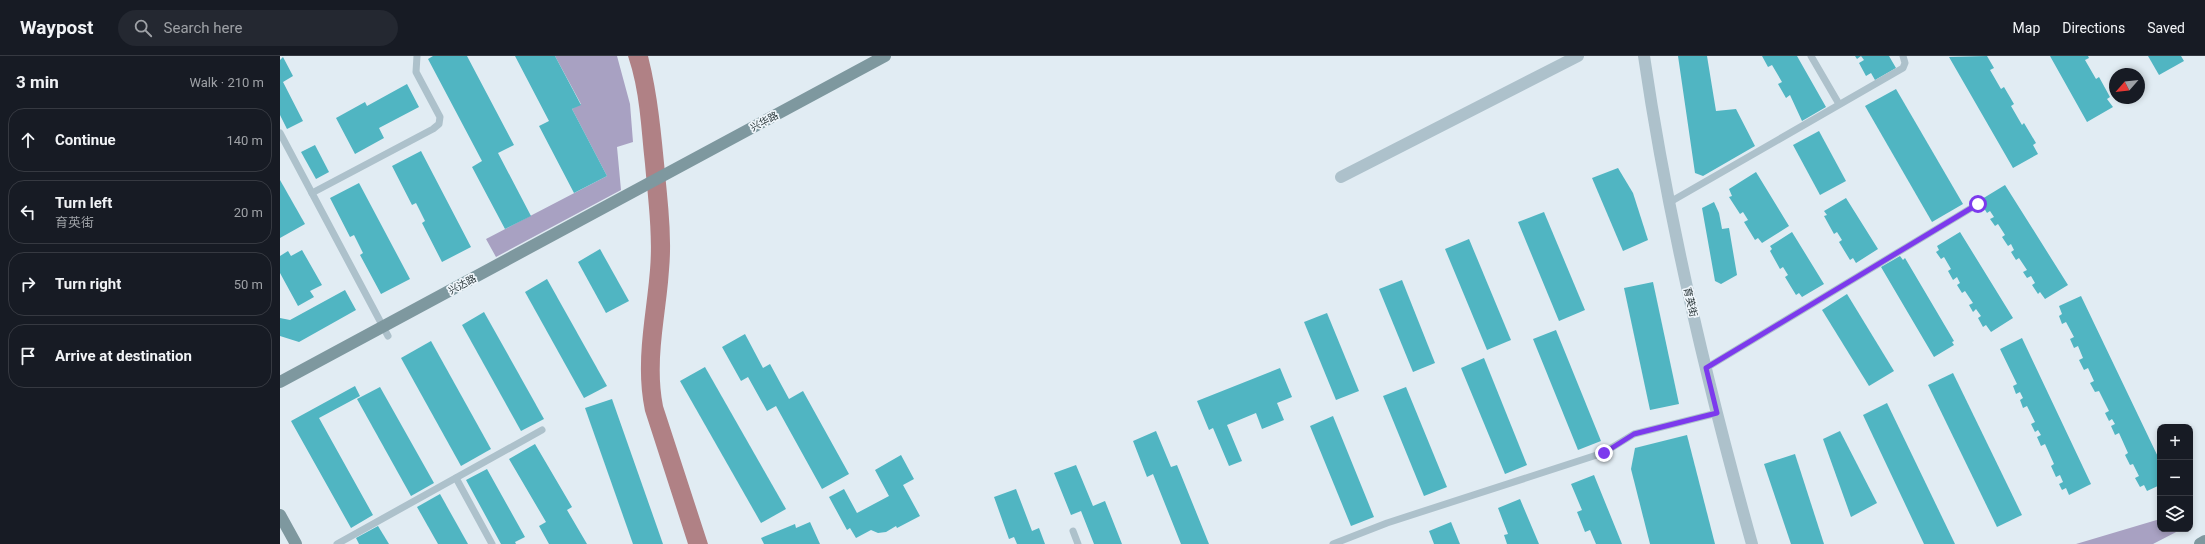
<!DOCTYPE html>
<html lang="en">
<head>
<meta charset="utf-8">
<style>
	:root { --surface:#171b24; --page:#242831; --text:#f1f3f6; --muted:#9ea1a6; --line:#363941 }
	body { margin:0; font-family:Roboto,"Noto Sans SC",sans-serif; background:var(--page); color:var(--text) }
	.controls { position:absolute; right:12px; bottom:12px; display:grid; overflow:hidden; border-radius:8px; box-shadow:0 2px 6px #0003 }
	.controls button { width:36px; height:36px; display:grid; place-items:center; padding:0; border:0; border-bottom:1px solid var(--line); background:var(--surface); color:var(--text); font:20px sans-serif }
	.compass { position:absolute; left:1829px; top:12px; width:36px; height:36px; border-radius:50%; background:var(--surface); box-shadow:0 2px 6px #0003; rotate:242deg }
	.stop { position:absolute; width:12px; height:12px; margin:-9px; border:3px solid #7c3aed; border-radius:50%; background:#fff }
	.stop.end { background:#7c3aed; border-color:#fff; box-shadow:0 1px 4px #0008 }
	.list { margin:0; padding:0; list-style:none }
	h2 { display:flex; justify-content:space-between; align-items:center; height:52px; margin:0; padding:0 16px; font-size:17px }
	h2 small { font-size:13px; font-weight:400; color:var(--muted) }
	.list li { display:grid; grid-template-columns:26px 1fr auto; gap:12px; align-items:center; box-sizing:border-box; height:64px; margin:0 8px 8px; padding:0 8px; border:1px solid var(--line); border-radius:16px }
	.list b { display:block; font-size:15px; white-space:nowrap }
	.list p { margin:0; font-size:13px; white-space:nowrap; color:var(--muted) }
	.list em { font-size:13px; font-style:normal; color:var(--muted) }
	.icon { flex:none; width:22px; height:22px; fill:none; stroke:currentColor; stroke-width:2; stroke-linecap:round; stroke-linejoin:round }
	.map { position:relative; flex:none; width:1925px; height:488px; overflow:hidden }
	header { display:flex; align-items:center; gap:24px; box-sizing:border-box; height:56px; padding:0 20px; background:var(--surface); border-bottom:1px solid var(--line) }
	header strong { font-size:19px }
	nav { display:flex; gap:22px; margin-inline-start:auto; font-size:14px }
	.search { width:280px; height:36px; background:var(--page); display:flex; align-items:center; gap:10px; box-sizing:border-box; padding:0 14px; border-radius:22px; color:var(--muted); font-size:15px }
	main { display:flex }
	aside { flex:1; background:var(--surface) }
	.map>svg:first-child { display:block }
	.green { fill:#a8a1c2 }
	.water { fill:#b08185 }
	.building { fill:#50b5c2 }
	.lines { fill:none; stroke-linecap:round; stroke-linejoin:round }
	.lane { stroke:#adc1cb; stroke-width:7 }
	.street { stroke:#adc1cb; stroke-width:12 }
	.secondary { stroke:#7e989f; stroke-width:12 }
	.route { stroke:#7c3aed; stroke-width:5 }
	.labels { text-anchor:middle; stroke-width:3.5; stroke-linejoin:round; paint-order:stroke }
	.street-label { font-size:10px; fill:#2b373a; stroke:#eef5fa }
</style>
</head>
<body>
<header>
<strong>Waypost</strong>
<div class="search"><svg class="icon" aria-label="search" viewBox="0 0 24 24"><circle cx="10" cy="10" r="6"/><path d="M15 15l6 6"/></svg>Search here</div>
<nav><a>Map</a><a>Directions</a><a>Saved</a></nav>
</header>
<main>
<aside>
<h2>3 min<small>Walk · 210 m</small></h2>
<ul class="list">
<li><svg class="icon" aria-label="ahead" viewBox="0 0 24 24"><path d="M12 20V5M6 11l6-6 6 6"/></svg><div><b>Continue</b></div><em>140 m</em></li>
<li><svg class="icon" aria-label="left" viewBox="0 0 24 24"><path d="M17 20v-9H6M10 6l-5 5 5 5"/></svg><div><b>Turn left</b><p>育英街</p></div><em>20 m</em></li>
<li><svg class="icon" aria-label="right" viewBox="0 0 24 24"><path d="M7 20v-9h11M14 6l5 5-5 5"/></svg><div><b>Turn right</b></div><em>50 m</em></li>
<li><svg class="icon" aria-label="arrive" viewBox="0 0 24 24"><path d="M6 21V4h12l-3 4 3 4H6"/></svg><div><b>Arrive at destination</b></div></li>
</ul>
</aside>
<div class="map">
<svg width="1925" height="488" viewBox="0 0 1925 488">
	<rect width="100%" height="100%" fill="#e1ecf3"/>
	<!-- green -->
	<g class="green">
		<path d="M275 0H337L350 48 353 86 337 91 341 134 216 201 206 183 327 120 292 53 301 48Z"/>
		<path d="M1880 463V473H1902L1873 488H1796Z"/>
	</g>
	<!-- water -->
	<path class="water" d="M348 0H368C378 40 381 77 385 117 388 149 392 182 389 214 386 260 374 305 383 350L428 488H408L365 355C355 306 366 263 370 214 373 179 368 143 365 108 361 71 360 35 348 0Z"/>
	<!-- building -->
	<g class="building">
		<path d="M153 0H187L234 89 218 97 251 160 225 173 192 111 202 105 148 3Z"/>
		<path d="M235 0H275L301 49 292 53 327 120 294 137 259 70 269 65Z"/>
		<path d="M1398 0H1427L1436 55 1456 53 1475 90 1423 120 1415 117Z"/>
		<path d="M1482 0H1517L1546 51 1522 65 1510 39 1506 42 1498 28 1502 26 1492 9 1488 11Z"/>
		<path d="M1575 0H1609L1616 12 1595 24 1591 17 1586 20 1579 7 1584 4 1581 0 1577 3Z"/>
		<path d="M1707 0 1714 12 1710 14 1721 33 1724 31 1734 48 1731 50 1742 69 1744 67 1756 87 1753 89 1758 98 1733 112 1669 1Z"/>
		<path d="M1770 0H1808L1809 2 1805 4 1816 23 1819 21 1830 41 1827 43 1833 51 1807 66Z"/>
		<path d="M1868 0H1901L1904 5 1879 19Z"/>
		<path d="M3 1 13 20 3 26 23 65 7 73 0 59V4Z"/>
		<path d="M127 28 139 51 99 72 104 82 75 98 56 62 85 46 87 50Z"/>
		<path d="M1616 33 1683 148 1652 166 1585 50Z"/>
		<path d="M1539 75 1566 125 1540 139 1513 89Z"/>
		<path d="M35 89 49 116 36 123 21 96Z"/>
		<path d="M141 95 191 191 162 206 142 167 145 165 136 147 132 149 112 110Z"/>
		<path d="M1338 112 1353 137 1368 184 1343 195 1312 122Z"/>
		<path d="M1476 116 1509 170 1482 187 1478 182 1475 184 1464 166 1468 164 1463 156 1460 158 1449 141 1452 140 1449 133Z"/>
		<path d="M0 124 25 168 0 182Z"/>
		<path d="M79 127 130 223 101 238 80 199 83 197 74 179 70 181 50 142Z"/>
		<path d="M1725 129 1788 229 1765 243 1760 236 1758 238 1752 229 1755 227 1751 220 1747 222 1743 216 1747 214 1739 202 1736 204 1731 196 1734 194 1731 188 1728 190 1722 181 1725 179 1718 168 1715 170 1710 163 1714 161 1710 155 1707 157 1702 149 1705 147 1702 143Z"/>
		<path d="M1566 142 1598 193 1576 207 1573 202 1570 204 1559 186 1562 184 1557 176 1554 178 1544 160 1547 159 1544 155Z"/>
		<path d="M1434 146 1439 157 1442 173 1449 172 1457 219 1441 228 1435 225 1422 152Z"/>
		<path d="M1264 156 1305 254 1279 265 1238 166Z"/>
		<path d="M1512 176 1544 228 1522 241 1519 237 1516 239 1505 221 1508 219 1503 211 1500 213 1490 195 1492 193 1490 190Z"/>
		<path d="M1680 176 1733 262 1711 276 1706 269 1703 271 1698 262 1701 260 1696 253 1693 256 1689 249 1693 247 1685 235 1682 237 1677 229 1680 227 1677 221 1673 224 1668 215 1671 213 1664 201 1661 203 1656 196 1659 194 1657 190Z"/>
		<path d="M1189 183 1231 284 1207 294 1165 193Z"/>
		<path d="M320 193 349 245 326 257 298 206Z"/>
		<path d="M22 194 42 229 30 235 34 241 18 250 0 217V200L8 195 11 200Z"/>
		<path d="M1620 200 1623 204 1625 202 1674 285 1672 286 1674 289 1654 301 1601 211Z"/>
		<path d="M267 223 327 330 304 342 245 236Z"/>
		<path d="M1122 224 1155 307 1133 316 1099 233Z"/>
		<path d="M1373 226 1399 348 1370 354 1344 232Z"/>
		<path d="M65 234 76 254 19 286 0 280V262L10 264Z"/>
		<path d="M1567 238 1614 315 1589 330 1542 254Z"/>
		<path d="M1801 240 1880 405V429L1867 435 1864 429 1860 431 1855 422 1859 420 1853 408 1850 409 1845 399 1848 397 1839 377 1835 379 1831 370 1835 368 1832 363 1829 365 1825 357 1829 355 1819 335 1815 336 1810 327 1814 325 1808 312 1804 314 1799 304 1803 302 1798 290 1794 292 1790 283 1794 281 1786 266 1782 268 1779 260 1782 258 1779 250Z"/>
		<path d="M204 256 264 363 241 375 182 269Z"/>
		<path d="M1047 257 1079 335 1056 344 1024 266Z"/>
		<path d="M1276 274 1321 385 1298 394 1253 283Z"/>
		<path d="M465 278 483 312 490 308 509 343 523 335 569 418 542 433 496 350 487 355 468 321 461 325 442 291Z"/>
		<path d="M1742 282 1811 428 1789 439 1786 432 1782 434 1779 428 1783 426 1780 419 1776 421 1771 410 1774 408 1765 388 1761 390 1757 381 1761 379 1758 374 1755 376 1751 368 1755 366 1747 350 1743 352 1740 344 1743 342 1740 336 1736 338 1733 330 1737 328 1720 293Z"/>
		<path d="M151 285 211 393 181 410 121 302Z"/>
		<path d="M1204 302 1247 409 1225 418 1181 312Z"/>
		<path d="M425 311 506 453 481 467 400 325Z"/>
		<path d="M1000 312 1012 341 997 347 1004 364 982 373 976 357 947 369 962 405 949 410 933 372 929 374 917 345Z"/>
		<path d="M1673 317 1742 459 1717 471 1648 329Z"/>
		<path d="M75 330 80 340 39 362 93 459 71 472 11 365Z"/>
		<path d="M100 331 154 427 131 440 77 343Z"/>
		<path d="M1126 331 1167 431 1144 440 1103 340Z"/>
		<path d="M332 343 383 488H353L305 352Z"/>
		<path d="M1607 347 1675 488H1644L1583 359Z"/>
		<path d="M1053 360 1094 461 1071 470 1030 370Z"/>
		<path d="M876 375 891 411 897 409 929 488H901L873 418 867 421 853 385Z"/>
		<path d="M1560 375 1597 447 1571 461 1543 383Z"/>
		<path d="M1407 379 1435 488H1370L1351 413 1355 392Z"/>
		<path d="M255 388 292 451 287 454 307 488H269L259 470 266 466 229 403Z"/>
		<path d="M1515 398 1544 488H1511L1484 408Z"/>
		<path d="M621 399 634 423 623 429 640 460 617 472 616 470 606 476 598 477 591 474 576 482 570 472 567 474 549 441 564 433 577 457 609 440 595 414Z"/>
		<path d="M796 409 813 450 825 445 842 488H814L801 455 791 459 774 417Z"/>
		<path d="M207 413 245 481 235 486 236 488H221L186 424Z"/>
		<path d="M1314 419 1342 488H1316L1310 474 1305 476 1297 456 1302 454 1291 428Z"/>
		<path d="M736 433 752 475 759 472 765 488H737L734 481 729 483 714 441Z"/>
		<path d="M160 438 188 488H158L137 451Z"/>
		<path d="M1240 443 1259 488H1227L1224 479 1228 478 1218 452Z"/>
		<path d="M530 466 540 488H484L481 482 515 468 516 472Z"/>
		<path d="M1171 466 1180 488H1154L1149 475Z"/>
		<path d="M98 470 109 488H79L76 482Z"/>
	</g>
	<g class="lines">
		<!-- lane -->
		<g class="lane">
			<path d="M1531 0 1559 48"/>
			<path d="M0 77 108 280"/>
			<path d="M32 137 153 73 159 68 160 61 136 16 137 0"/>
			<path d="M1390 146 1623 12 1625 7 1623 0"/>
			<path d="M1426 312 1698 148"/>
			<path d="M176 422 212 488"/>
			<path d="M793 475 798 488"/>
			<path d="M57 488 262 374"/>
			<path d="M1053 488 1107 467 1323 397 1354 378 1437 357"/>
		</g>
		<!-- street -->
		<g class="street">
			<path d="M1364 0C1388 165 1427 328 1472 488"/>
			<path d="M1061 121 1298 0"/>
		</g>
		<!-- secondary -->
		<g class="secondary">
			<path d="M0 326 605 0"/>
			<path d="M0 459 16 488"/>
			<path d="M1920 488 1925 485"/>
		</g>
	</g>
	<g class="lines">
		<!-- route -->
		<path class="route" d="M1324 397 1354 378 1437 357 1426 312 1698 148"/>
	</g>
	<g class="labels">
		<!-- street labels -->
		<g class="street-label">
			<text transform="translate(484 65) rotate(-28)" y="4">兴华路</text>
			<text transform="translate(182 228) rotate(-28)" y="4">兴达路</text>
			<text transform="translate(1411 246) rotate(77)" y="4">育英街</text>
		</g>
	</g>
</svg>
<div class="controls">
<button>+</button>
<button>−</button>
<button><svg class="icon" aria-label="layers" viewBox="0 0 24 24"><path d="M12 4l9 5-9 5-9-5zM3 14l9 5 9-5"/></svg></button>
</div>
<svg class="compass" viewBox="-18 -18 36 36"><path d="M0-13l5 13h-10z" fill="#e53935"/><path d="M0 13l5-13h-10z" fill="#9ea1a6"/></svg>
<div class="stop" style="left:1698px;top:148px"></div>
<div class="stop end" style="left:1324px;top:397px"></div>
</div>
</main>
</body>
</html>
